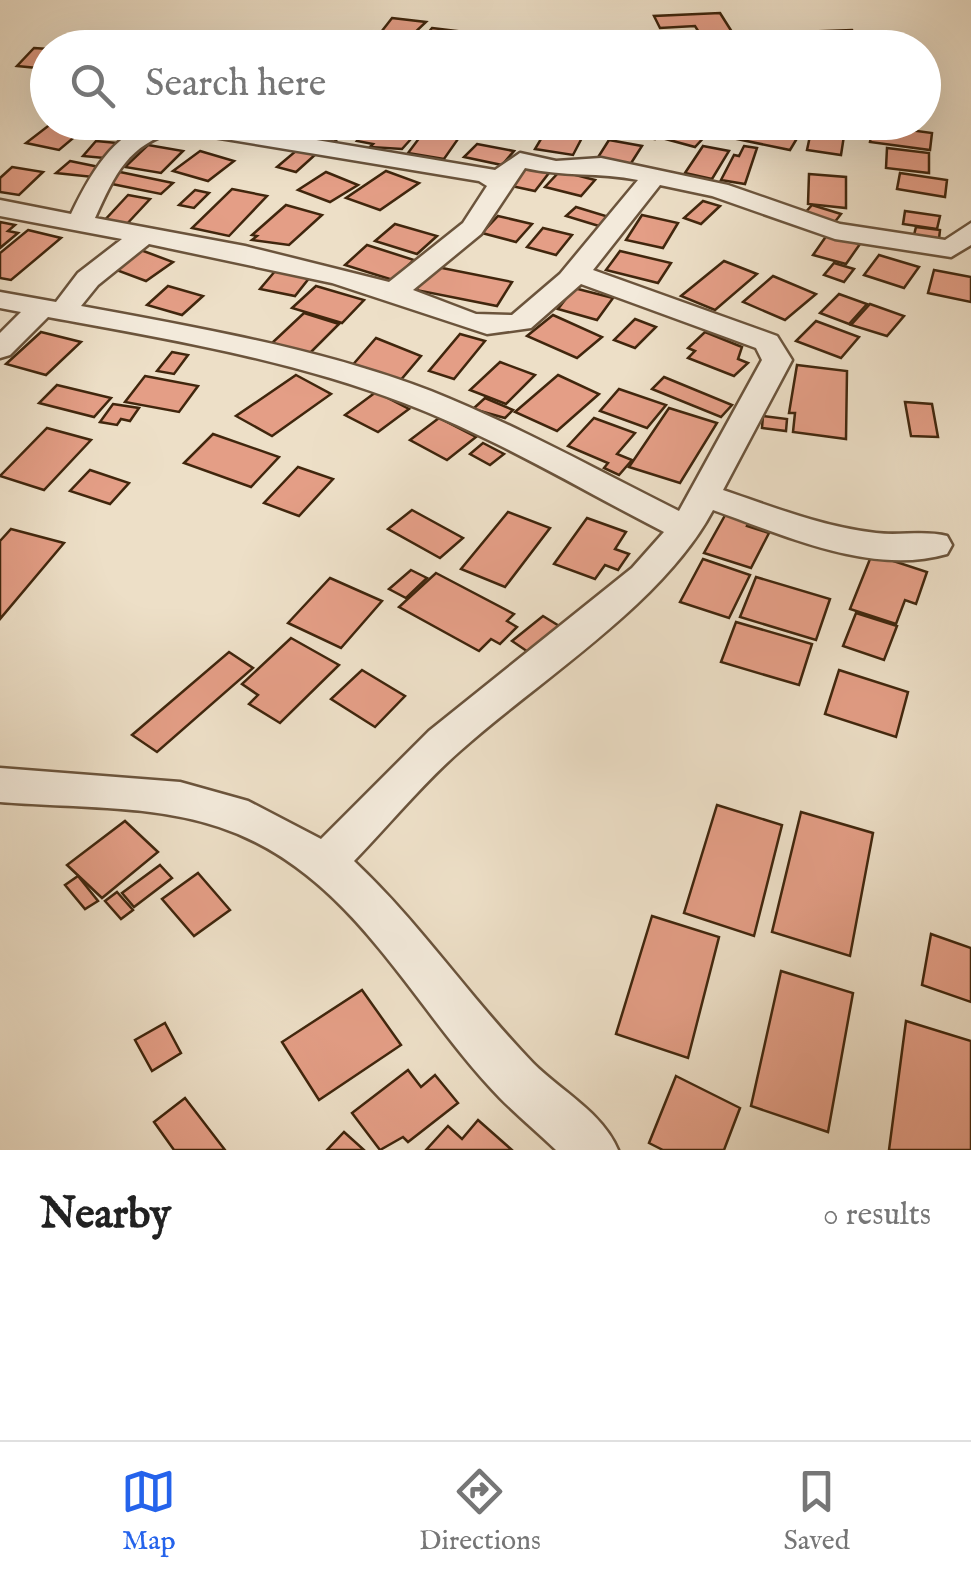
<!DOCTYPE html>
<html lang="en">
<head>
<meta charset="utf-8">
<style>
	:root { --surface:#fff; --page:#f6f6f6; --text:#222; --muted:#767676; --line:#e0e0e0; --accent:#2563eb }
	body { margin:0; font-family:"IM FELL English",serif; background:var(--page); color:var(--text) }
	.list { margin:0; padding:0; list-style:none }
	h2 { display:flex; justify-content:space-between; align-items:center; height:130px; margin:0; padding:0 40px; font-size:42px }
	h2 small { font-size:32px; font-weight:400; color:var(--muted) }
	.icon { flex:none; width:55px; height:55px; fill:none; stroke:currentColor; stroke-width:2; stroke-linecap:round; stroke-linejoin:round }
	.map { position:relative; flex:none; width:971px; height:1150px; overflow:hidden }
	.search { position:absolute; background:var(--surface); box-shadow:0 10px 40px #0002; left:30px; right:30px; top:30px; height:110px; display:flex; align-items:center; gap:25px; box-sizing:border-box; padding:0 35px; border-radius:55px; color:var(--muted); font-size:38px }
	.sheet { height:290px; background:var(--surface) }
	nav { display:flex; justify-content:space-around; align-items:center; box-sizing:border-box; height:140px; border-top:2px solid var(--line); background:var(--surface); font-size:28px; color:var(--muted) }
	nav a { display:grid; justify-items:center; gap:5px }
	nav .on { color:var(--accent) }
	.map>svg:first-child { display:block }
	.building { fill:#e49e86; stroke:#40260d; stroke-width:2.5 }
	.lines { fill:none; stroke-linecap:round; stroke-linejoin:round }
	.minor-casing { stroke:#6b543c; stroke-width:5 }
	.minor { fill:#f3eadb; fill-rule:evenodd }
</style>
</head>
<body>
<div class="map">
<svg width="971" height="1150" viewBox="0 0 971 1150">
	<rect width="100%" height="100%" fill="#eddfc7"/>
	<filter id="stains"><feTurbulence type="fractalNoise" baseFrequency=".002" numOctaves="4"/><feColorMatrix values="0 0 0 0 .2 0 0 0 0 .09 0 0 0 0 .02 0 0 0 .5 -.17"/></filter>
	<radialGradient id="worn" r=".72"><stop offset=".6" stop-color="#630" stop-opacity="0"/><stop offset="1" stop-color="#630" stop-opacity=".3"/></radialGradient>
	<!-- building -->
	<g class="building">
		<path d="M720 13 732 32 700 34 695 26 660 28 654 16Z"/>
		<path d="M392 18 426 22 407 40 378 36Z"/>
		<path d="M432 28 465 32 454 47 424 44 422 40Z"/>
		<path d="M852 30 862 45 809 47 800 32Z"/>
		<path d="M115 37 150 40 144 48H122L126 43 111 42Z"/>
		<path d="M34 48 48 49V69L17 66Z"/>
		<path d="M267 122H307L295 134 262 127Z"/>
		<path d="M312 122H367L362 127 353 125 334 142 299 134Z"/>
		<path d="M378 122H428L417 137 372 130Z"/>
		<path d="M655 122 665 125 655 139 572 123Z"/>
		<path d="M678 122H718L695 147 662 138Z"/>
		<path d="M731 122H764L802 130 790 150 722 136Z"/>
		<path d="M813 122 846 123 841 155 807 150Z"/>
		<path d="M52 123 84 129 59 150 26 143Z"/>
		<path d="M873 125 932 133 930 150 870 142Z"/>
		<path d="M548 127 585 132 573 155 535 149Z"/>
		<path d="M365 132 411 139 402 149 370 147 373 144 357 141Z"/>
		<path d="M423 133 458 139 444 159 408 153Z"/>
		<path d="M609 140 642 146 628 168 595 162Z"/>
		<path d="M96 141 128 144 115 159 83 156Z"/>
		<path d="M477 144 514 151 502 165 464 157Z"/>
		<path d="M148 145 183 151 161 173 125 167Z"/>
		<path d="M703 146 729 151 712 179 685 173Z"/>
		<path d="M744 146 757 148 745 184 721 180 734 155 739 156Z"/>
		<path d="M887 148 929 153V173L886 168Z"/>
		<path d="M297 150 316 154 296 172 277 167Z"/>
		<path d="M200 151 234 161 208 181 173 171Z"/>
		<path d="M70 161 104 168 93 177 56 173Z"/>
		<path d="M520 162 552 169 535 191 502 184Z"/>
		<path d="M12 167 43 172 19 195 0 192V178Z"/>
		<path d="M386 171 419 183 380 210 346 198Z"/>
		<path d="M560 171 595 180 581 196 545 187Z"/>
		<path d="M120 172 173 183 161 194 107 183Z"/>
		<path d="M326 172 358 185 330 202 298 190Z"/>
		<path d="M900 173 947 180 945 197 897 189Z"/>
		<path d="M809 174 846 177V208L808 204Z"/>
		<path d="M232 189 267 196 229 236 192 228Z"/>
		<path d="M195 190 209 193 194 208 179 205Z"/>
		<path d="M128 195 150 199 125 226 103 222Z"/>
		<path d="M703 201 720 206 701 224 684 218Z"/>
		<path d="M286 205 322 215 289 245 252 240 257 236 252 235Z"/>
		<path d="M812 205 841 214 834 223 804 214Z"/>
		<path d="M576 207 609 217 599 226 566 216Z"/>
		<path d="M905 211 940 216 937 229 903 224Z"/>
		<path d="M642 215 678 223 663 248 626 240Z"/>
		<path d="M498 216 532 224 516 242 482 233Z"/>
		<path d="M0 222 15 225 8 231 18 233 0 248Z"/>
		<path d="M395 224 437 236 417 254 375 241Z"/>
		<path d="M916 227 940 230 939 239 914 235Z"/>
		<path d="M543 228 572 235 556 255 527 247Z"/>
		<path d="M28 230 61 238 11 280 0 278V253Z"/>
		<path d="M827 235 860 244 846 264 813 255Z"/>
		<path d="M367 245 414 260 393 280 345 265Z"/>
		<path d="M138 249 173 262 146 281 111 268Z"/>
		<path d="M620 251 671 263 658 283 606 270Z"/>
		<path d="M879 255 919 267 904 288 864 275Z"/>
		<path d="M724 261 757 274 715 310 681 296Z"/>
		<path d="M834 263 854 269 844 282 824 275Z"/>
		<path d="M432 266 512 282 497 306 416 290Z"/>
		<path d="M276 270 310 277 295 296 260 289Z"/>
		<path d="M934 270 971 277V302L928 293Z"/>
		<path d="M773 276 816 294 785 320 743 302Z"/>
		<path d="M168 286 203 296 182 315 147 305Z"/>
		<path d="M316 286 364 300 342 323 292 308Z"/>
		<path d="M574 288 613 298 597 320 558 309Z"/>
		<path d="M839 294 867 304 849 324 820 313Z"/>
		<path d="M870 304 904 316 887 336 851 325Z"/>
		<path d="M304 313 339 324 308 355 272 343Z"/>
		<path d="M553 315 602 337 577 358 527 336Z"/>
		<path d="M635 319 656 327 635 348 614 340Z"/>
		<path d="M816 321 859 337 841 358 796 341Z"/>
		<path d="M41 332 81 342 46 375 6 364Z"/>
		<path d="M705 332 742 347 738 359 748 363 734 376 688 358 695 351 688 348Z"/>
		<path d="M460 334 485 341 454 379 429 371Z"/>
		<path d="M376 338 421 356 399 382 350 368Z"/>
		<path d="M172 352 188 355 174 374 157 371Z"/>
		<path d="M500 362 535 375 506 404 470 390Z"/>
		<path d="M797 365 847 371 846 439 793 432 795 413H789Z"/>
		<path d="M296 375 331 394 272 436 236 416Z"/>
		<path d="M558 375 599 394 557 431 515 412Z"/>
		<path d="M145 376 198 386 179 412 125 402Z"/>
		<path d="M664 377 732 405 721 417 652 389Z"/>
		<path d="M57 385 111 398 94 417 39 403Z"/>
		<path d="M619 389 666 405 647 428 600 411Z"/>
		<path d="M376 392 409 409 378 432 345 415Z"/>
		<path d="M485 398 513 410 505 418 473 409Z"/>
		<path d="M905 402 932 404 938 437 911 436Z"/>
		<path d="M113 404 139 408 130 421 121 419 117 425 100 422Z"/>
		<path d="M669 408 717 423 680 483 629 467Z"/>
		<path d="M763 416 787 419 786 431 762 428Z"/>
		<path d="M439 418 476 437 447 460 410 440Z"/>
		<path d="M594 418 635 433 617 454 632 460 619 475 604 468 608 463 568 446Z"/>
		<path d="M47 428 91 440 44 490 0 476Z"/>
		<path d="M213 434 279 457 251 487 184 463Z"/>
		<path d="M483 443 504 454 490 465 470 454Z"/>
		<path d="M298 467 333 479 299 516 264 503Z"/>
		<path d="M90 470 129 483 110 504 70 491Z"/>
		<path d="M412 510 463 538 440 558 388 529Z"/>
		<path d="M728 510 751 518 747 526 769 533 751 568 704 553Z"/>
		<path d="M508 512 550 528 505 587 461 569Z"/>
		<path d="M587 518 626 532 615 549 629 554 618 570 605 565 595 579 554 564Z"/>
		<path d="M11 529 64 543 0 619V541Z"/>
		<path d="M872 554 927 572 916 604 905 600 896 624 850 609Z"/>
		<path d="M703 559 750 575 729 618 680 602Z"/>
		<path d="M411 570 427 578 406 598 389 589Z"/>
		<path d="M436 573 514 614 507 621 517 627 500 644 491 639 479 651 399 607Z"/>
		<path d="M756 577 830 599 816 640 740 617Z"/>
		<path d="M330 578 382 601 341 648 288 623Z"/>
		<path d="M856 613 897 626 884 660 843 646Z"/>
		<path d="M543 616 564 629 534 656 512 641Z"/>
		<path d="M736 622 812 644 799 685 721 662Z"/>
		<path d="M291 638 339 665 280 723 249 704 258 695 242 684Z"/>
		<path d="M229 652 253 668 157 752 132 735Z"/>
		<path d="M362 670 405 696 375 727 331 699Z"/>
		<path d="M839 670 908 692 896 737 825 714Z"/>
		<path d="M717 805 782 825 754 936 684 913Z"/>
		<path d="M801 812 873 833 850 956 772 932Z"/>
		<path d="M125 821 158 852 102 898 67 865Z"/>
		<path d="M160 865 172 878 134 907 122 893Z"/>
		<path d="M198 873 230 910 194 936 162 899Z"/>
		<path d="M78 876 98 901 85 909 65 885Z"/>
		<path d="M117 892 133 910 121 919 105 901Z"/>
		<path d="M652 916 719 937 688 1058 616 1034Z"/>
		<path d="M931 934 971 948V1002L922 985Z"/>
		<path d="M781 971 853 993 828 1132 751 1106Z"/>
		<path d="M362 990 401 1045 319 1100 282 1042Z"/>
		<path d="M906 1021 971 1041V1150H889Z"/>
		<path d="M165 1023 181 1053 152 1071 135 1040Z"/>
		<path d="M408 1070 421 1087 435 1075 458 1103 408 1142 403 1137 380 1150 352 1113Z"/>
		<path d="M676 1076 740 1108 724 1150H663L649 1143Z"/>
		<path d="M185 1098 225 1150H174L154 1122Z"/>
		<path d="M478 1120 512 1150H426L448 1126 462 1139Z"/>
		<path d="M344 1132 364 1150H327Z"/>
	</g>
	<g class="lines">
		<defs>
			<path id="minor" d="M155 122H210L495 170 520 153 556 161 601 158 728 185 840 224 945 240 971 223V245L951 257 835 239 712 196 660 185 593 270 777 336 792 360 723 490C773 507 823 527 876 533 900 536 925 530 947 536L952 545 947 554C871 576 784 535 713 510 663 604 539 680 460 751 422 784 389 825 354 861 420 923 470 998 533 1063 561 1091 603 1113 618 1150H556C538 1133 518 1116 500 1098 409 1004 352 871 219 827 151 804 71 808 0 802V768L180 782 248 801 321 839 429 731 632 568 664 532C578 488 494 437 404 403 289 359 168 339 48 317L10 355 0 358V333L21 312 0 308V292L56 302 78 273 122 239 0 216V200L71 214C90 175 112 134 155 122ZM177 131 479 181 487 186 463 223 389 282 245 246 95 218C115 174 128 144 177 131ZM525 168C563 177 600 172 638 180L560 274 512 315 476 314 413 290 481 234ZM149 244 332 283 487 334 531 328 581 284 756 348 762 360 679 511C597 470 516 425 431 391 319 348 198 328 81 306L98 285Z"/>
		</defs>
		<!-- minor casing -->
		<use href="#minor" class="minor-casing"/>
		<!-- minor -->
		<use href="#minor" class="minor"/>
	</g>
	<rect width="100%" height="100%" filter="url(#stains)"/>
	<rect width="100%" height="100%" fill="url(#worn)"/>
</svg>
<div class="search"><svg class="icon" aria-label="search" viewBox="0 0 24 24"><circle cx="10" cy="10" r="6"/><path d="M15 15l6 6"/></svg>Search here</div>
</div>
<section class="sheet">
<h2>Nearby<small>0 results</small></h2>
<ul class="list">
</ul>
</section>
<nav>
<a class="on"><svg class="icon" aria-label="map" viewBox="0 0 24 24"><path d="M3 6l6-2 6 2 6-2v14l-6 2-6-2-6 2zM9 4v14M15 6v14"/></svg>Map</a>
<a><svg class="icon" aria-label="directions" viewBox="0 0 24 24"><path d="M12 3l9 9-9 9-9-9zM9 14v-3h6M13 9l2 2-2 2"/></svg>Directions</a>
<a><svg class="icon" aria-label="saved" viewBox="0 0 24 24"><path d="M7 4h10v16l-5-4-5 4z"/></svg>Saved</a>
</nav>
</body>
</html>
